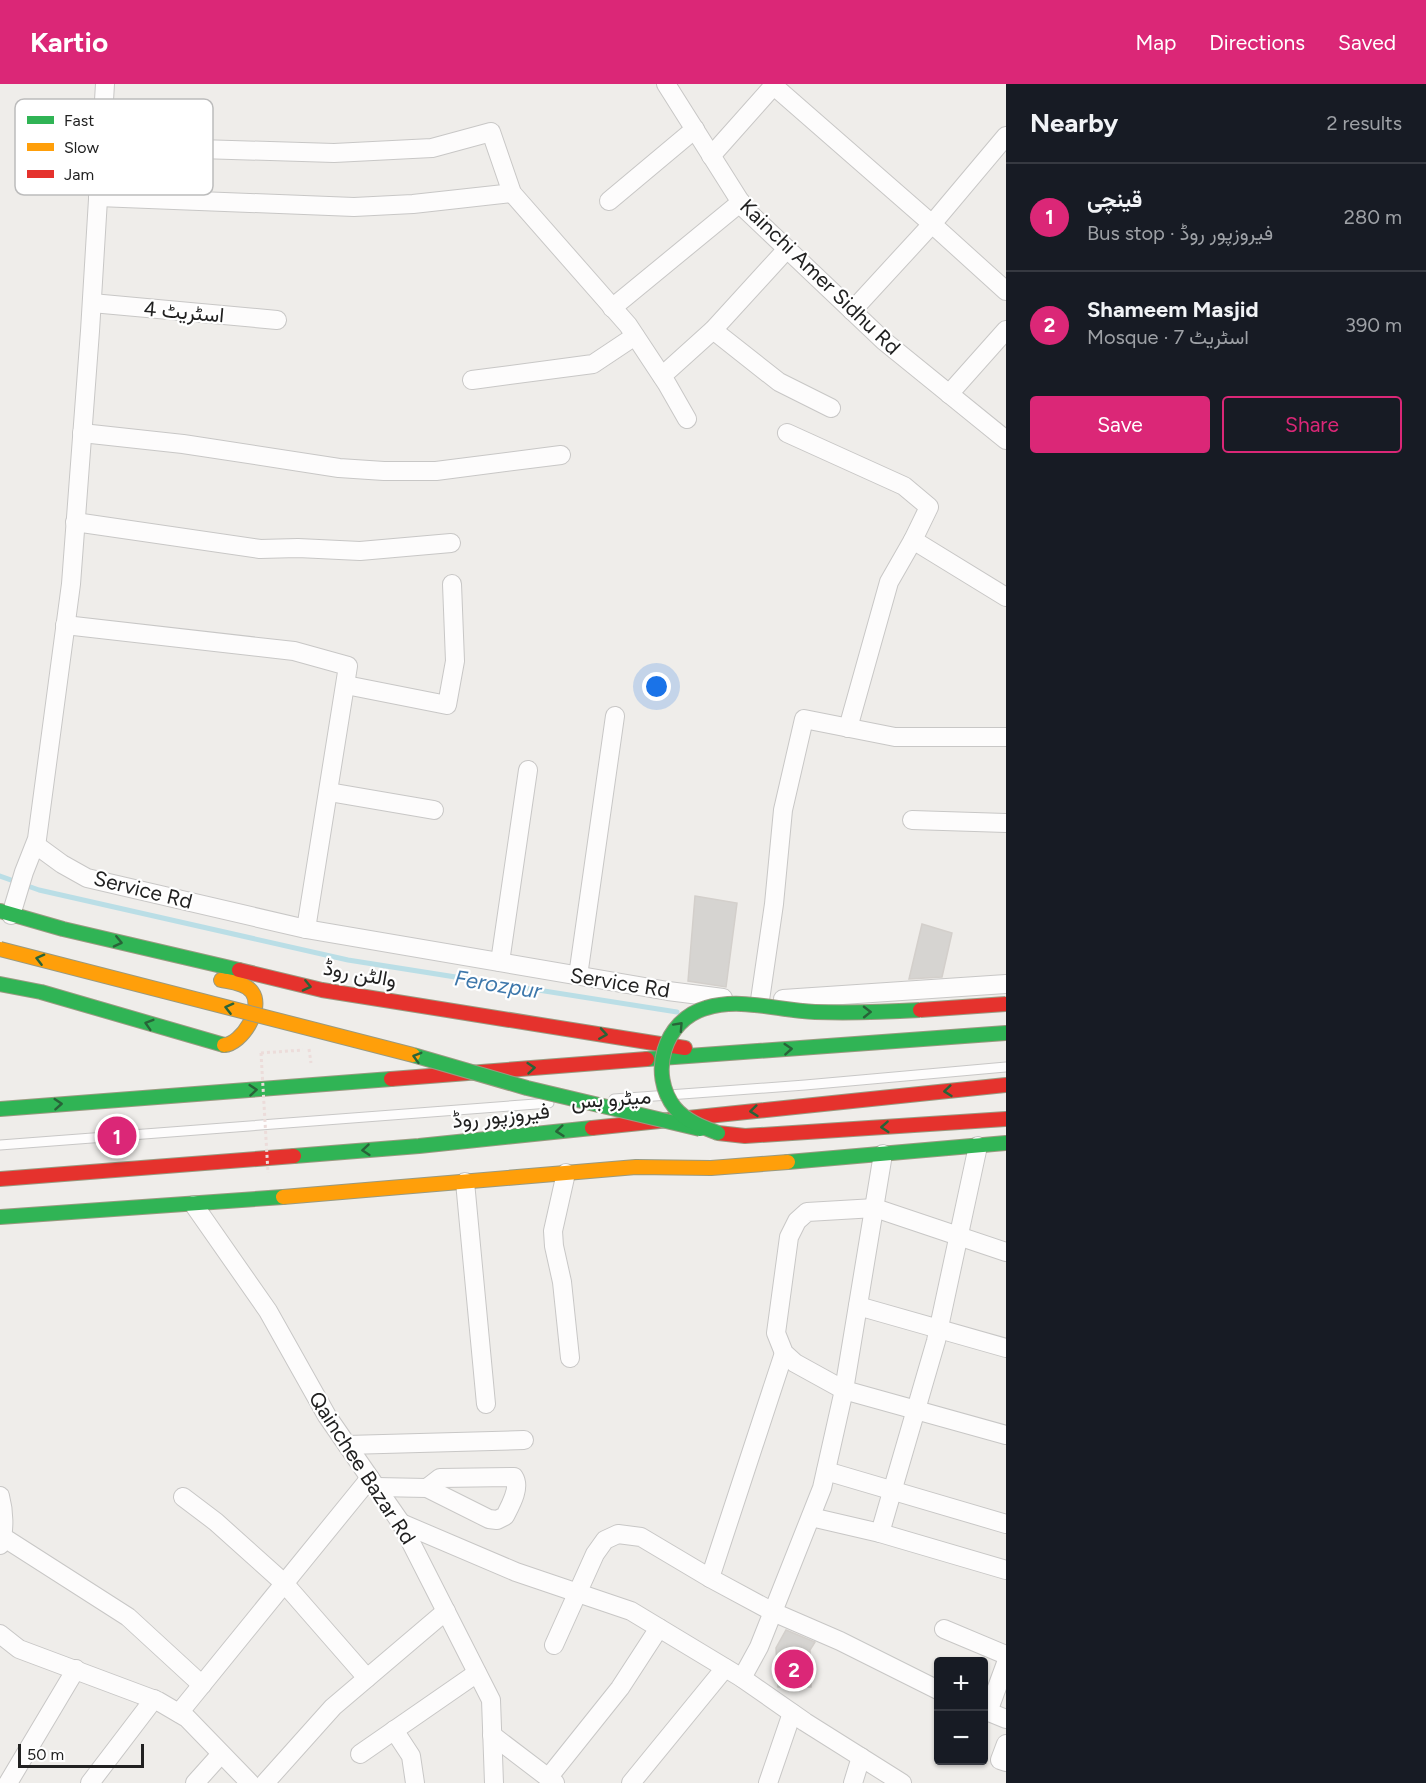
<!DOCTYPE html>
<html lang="en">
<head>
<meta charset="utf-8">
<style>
	:root { --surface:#171b24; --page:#20242c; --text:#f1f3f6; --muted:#9ea1a6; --line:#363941; --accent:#db2777 }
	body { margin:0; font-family:Figtree,Vazirmatn,sans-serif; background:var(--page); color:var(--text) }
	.controls { position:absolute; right:18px; bottom:18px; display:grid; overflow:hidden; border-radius:6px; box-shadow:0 2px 4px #0004 }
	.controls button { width:54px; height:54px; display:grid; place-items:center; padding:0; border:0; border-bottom:2px solid var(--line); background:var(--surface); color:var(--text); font:30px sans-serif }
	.scale { position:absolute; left:18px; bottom:15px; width:126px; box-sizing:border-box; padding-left:6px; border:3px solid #212121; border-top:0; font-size:16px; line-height:21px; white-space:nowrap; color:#212121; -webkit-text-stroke:4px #fff; paint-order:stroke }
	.you { position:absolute; left:657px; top:603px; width:21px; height:21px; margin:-15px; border:4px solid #fff; border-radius:50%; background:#1a73e8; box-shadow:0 0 0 9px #1a73e833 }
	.badge { display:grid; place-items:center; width:39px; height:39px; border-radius:50%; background:var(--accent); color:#fff; font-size:20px; font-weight:700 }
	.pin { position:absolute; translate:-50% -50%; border:3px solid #fff; box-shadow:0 2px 6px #0006 }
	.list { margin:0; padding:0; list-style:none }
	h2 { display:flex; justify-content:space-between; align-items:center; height:78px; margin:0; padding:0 24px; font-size:26px }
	h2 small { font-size:20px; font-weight:400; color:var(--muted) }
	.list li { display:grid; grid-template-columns:39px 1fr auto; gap:18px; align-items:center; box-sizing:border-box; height:108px; padding:0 24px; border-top:2px solid var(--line) }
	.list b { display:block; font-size:22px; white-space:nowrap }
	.list p { margin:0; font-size:20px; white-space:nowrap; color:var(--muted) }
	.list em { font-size:20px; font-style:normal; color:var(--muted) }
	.actions { display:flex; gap:12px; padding:18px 24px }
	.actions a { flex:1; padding:14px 0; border:2px solid var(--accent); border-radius:6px; text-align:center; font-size:21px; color:var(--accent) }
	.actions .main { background:var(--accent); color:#fff }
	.map { position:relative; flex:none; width:1006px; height:1699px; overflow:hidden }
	header { display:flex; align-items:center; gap:36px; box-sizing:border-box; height:84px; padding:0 30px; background:var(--accent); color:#fff }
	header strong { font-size:28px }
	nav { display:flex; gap:33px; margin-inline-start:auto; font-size:21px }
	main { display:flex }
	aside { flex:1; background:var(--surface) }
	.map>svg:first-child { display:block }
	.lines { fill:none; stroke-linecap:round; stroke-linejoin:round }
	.stream { stroke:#badee6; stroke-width:5 }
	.building { fill:#d6d4d1; stroke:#d3cfcb; stroke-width:1.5 }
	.lane-casing { stroke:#c8c7c6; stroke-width:11 }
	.street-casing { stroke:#c8c7c6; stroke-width:20 }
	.fast-casing { stroke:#999a80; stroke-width:16 }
	.slow-casing { stroke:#999a80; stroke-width:16 }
	.jam-casing { stroke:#999a80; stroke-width:16 }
	.path { stroke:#ecdcda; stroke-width:3; stroke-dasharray:3 3; stroke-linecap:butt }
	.lane { stroke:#fdfcfc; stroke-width:9 }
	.street { stroke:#fdfcfc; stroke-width:18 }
	.fast { stroke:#30b455; stroke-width:14 }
	.slow { stroke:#ff9f0a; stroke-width:14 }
	.jam { stroke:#e5322d; stroke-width:14 }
	.fast-bridge-casing { stroke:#999a80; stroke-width:16; stroke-linecap:butt }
	.slow-bridge-casing { stroke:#999a80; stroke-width:16; stroke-linecap:butt }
	.jam-bridge-casing { stroke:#999a80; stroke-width:16; stroke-linecap:butt }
	.path-bridge { stroke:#ecdcda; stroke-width:3; stroke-dasharray:3 3; stroke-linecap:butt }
	.fast-bridge { stroke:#30b455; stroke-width:14 }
	.slow-bridge { stroke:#ff9f0a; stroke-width:14 }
	.jam-bridge { stroke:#e5322d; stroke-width:14 }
	.oneway { stroke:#286338 }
	.labels { text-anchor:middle; stroke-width:4.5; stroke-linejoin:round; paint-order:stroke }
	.street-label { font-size:21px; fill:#212121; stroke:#fff }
	.water-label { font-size:22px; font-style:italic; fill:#3d77ab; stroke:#fff }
	.key { fill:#fff; stroke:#bcbcbc; stroke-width:1.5 }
	.key-label { font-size:16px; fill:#212121 }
</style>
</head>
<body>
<header>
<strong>Kartio</strong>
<nav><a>Map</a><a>Directions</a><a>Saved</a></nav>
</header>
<main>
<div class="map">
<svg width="1006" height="1699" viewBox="0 0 1006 1699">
	<rect width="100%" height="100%" fill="#efedea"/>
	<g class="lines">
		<!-- stream -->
		<path class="stream" d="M0 792 39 806 348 876 677 928"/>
	</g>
	<!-- building -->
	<g class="building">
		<path d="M695 812 737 819 726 903 688 897Z"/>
		<path d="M922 840 952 849 942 893 909 895Z"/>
		<path d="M786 1546 815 1558 810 1566 811 1603H778L776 1564Z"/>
	</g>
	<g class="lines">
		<defs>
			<g id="lane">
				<path d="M614 1015 805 1001 1006 983"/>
				<path d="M0 1061 549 1019"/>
			</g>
			<g id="street">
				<path d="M666 0 745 125 884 257 1006 356"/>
				<path d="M774 2 932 140 1006 207"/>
				<path d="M101 62 334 69 432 64 491 48 512 109 628 241 667 300 687 335"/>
				<path d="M711 72 775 0"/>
				<path d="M98 113 354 123 413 120 512 109"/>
				<path d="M609 117 695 45"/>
				<path d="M92 219 277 236"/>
				<path d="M612 224 741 118"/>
				<path d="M852 227 932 140 1006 52"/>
				<path d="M713 246 779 298 831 324"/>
				<path d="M662 292 713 246 787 165"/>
				<path d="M472 296 593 280 635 252"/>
				<path d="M949 310 1006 246"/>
				<path d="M82 349 183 360 339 384 384 387H436L561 371"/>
				<path d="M787 349 904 402 929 423 913 456"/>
				<path d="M75 438 260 465 298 464 360 467 451 459"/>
				<path d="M65 541 294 567 348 582 306 845"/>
				<path d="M346 601 447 621 455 577 452 500"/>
				<path d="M848 644 889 498 913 456 1006 513"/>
				<path d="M329 708 434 726"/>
				<path d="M912 736 1006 739"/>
				<path d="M36 761 62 780 87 794 306 845 668 907 723 914"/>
				<path d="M11 831 24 788 37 755 71 500 90 247 105 0"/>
				<path d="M500 878 528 686"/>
				<path d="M578 892 615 632"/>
				<path d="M783 915 1006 900"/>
				<path d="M760 916 774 820 783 726 804 635 895 653H1006"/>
				<path d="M566 1089 553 1147 554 1162 562 1198 570 1274"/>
				<path d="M465 1098 486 1320"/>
				<path d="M194 1121 268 1227 327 1332 401 1439 491 1616 494 1699"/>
				<path d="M1006 1168 875 1124 807 1128 797 1137 789 1153 776 1249 784 1269 795 1279 844 1306 1006 1351"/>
				<path d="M858 1222 1006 1264"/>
				<path d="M347 1361 524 1356"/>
				<path d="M826 1387 1006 1440"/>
				<path d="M376 1403 427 1404 489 1435 497 1436 505 1432C510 1422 521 1404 514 1393L440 1394 427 1404"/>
				<path d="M0 1412C4 1427 5 1446 0 1461"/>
				<path d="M183 1413 216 1438 284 1499 367 1594"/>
				<path d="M811 1433 880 1449 1006 1486"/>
				<path d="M401 1439 516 1488 631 1527 742 1594 805 1638 902 1699"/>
				<path d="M880 1449 936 1257 978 1062"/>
				<path d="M3 1453 128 1533 202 1601"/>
				<path d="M710 1494 784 1269"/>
				<path d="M944 1545 1006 1571"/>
				<path d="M0 1550 19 1565 158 1617 187 1634 250 1699"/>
				<path d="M554 1561 595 1470 605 1456 618 1450 641 1453 710 1494 773 1528 840 1557 938 1606"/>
				<path d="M742 1594 759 1563 822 1404 844 1306 883 1070"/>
				<path d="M984 1626 1006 1635"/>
				<path d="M988 1628 1006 1579"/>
				<path d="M179 1629 370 1394"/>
				<path d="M394 1646 411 1672 415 1699"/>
				<path d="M492 1651 555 1699"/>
				<path d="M1006 1660 1000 1676 1006 1678"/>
				<path d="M360 1670 477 1589"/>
				<path d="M548 1694 620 1604 659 1544"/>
				<path d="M8 1699 76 1585"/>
				<path d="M90 1699 154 1615"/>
				<path d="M195 1699 221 1670"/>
				<path d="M265 1699 333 1623 446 1527"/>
				<path d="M631 1699 725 1584"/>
				<path d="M768 1699 792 1629"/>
				<path d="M853 1699 861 1673"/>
			</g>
			<g id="fast">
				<path d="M0 827 63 845 239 886"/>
				<path d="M0 900 41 908 224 961"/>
				<path d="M647 975 1006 949"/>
				<path d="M0 1025 391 995"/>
				<path d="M294 1072 419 1062 592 1044"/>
				<path d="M788 1078 1006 1059"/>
				<path d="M0 1133 283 1113"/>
			</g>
			<g id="slow">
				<path d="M221 896C231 898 246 899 252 908 264 924 242 960 224 961"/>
				<path d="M283 1113 636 1083 711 1084 788 1078"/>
			</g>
			<g id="jam">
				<path d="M239 886 322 906 685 964"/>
				<path d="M391 995 647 975"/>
				<path d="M592 1044 1006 1001"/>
				<path d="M718 1049 745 1052 1006 1035"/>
				<path d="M0 1095 294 1072"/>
			</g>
		</defs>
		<!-- lane casing -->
		<use href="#lane" class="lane-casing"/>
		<!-- street casing -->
		<use href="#street" class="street-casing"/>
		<!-- fast casing -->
		<use href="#fast" class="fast-casing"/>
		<!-- slow casing -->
		<use href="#slow" class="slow-casing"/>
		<!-- jam casing -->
		<use href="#jam" class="jam-casing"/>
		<!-- path -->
		<g class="path">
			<path d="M309 965 311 979"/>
			<path d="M261 969 303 966"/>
		</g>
		<!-- lane -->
		<use href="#lane" class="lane"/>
		<!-- street -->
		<use href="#street" class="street"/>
		<!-- fast -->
		<use href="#fast" class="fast"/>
		<!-- slow -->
		<use href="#slow" class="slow"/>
		<!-- jam -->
		<use href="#jam" class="jam"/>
		<defs>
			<g id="fast-bridge">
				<path d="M413 971 527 1004 700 1045"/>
				<path d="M718 1049C702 1043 686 1037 675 1024 648 990 664 936 706 924 741 913 779 927 815 928 850 929 885 928 920 926"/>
			</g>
			<path id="slow-bridge" d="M0 865 413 971"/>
			<path id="jam-bridge" d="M920 926 1006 920"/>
		</defs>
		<!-- fast-bridge casing -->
		<use href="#fast-bridge" class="fast-bridge-casing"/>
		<!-- slow-bridge casing -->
		<use href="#slow-bridge" class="slow-bridge-casing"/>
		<!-- jam-bridge casing -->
		<use href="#jam-bridge" class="jam-bridge-casing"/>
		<!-- path-bridge -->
		<path class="path-bridge" d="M261 969 268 1089"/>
		<!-- fast-bridge -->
		<use href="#fast-bridge" class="fast-bridge"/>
		<!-- slow-bridge -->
		<use href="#slow-bridge" class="slow-bridge"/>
		<!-- jam-bridge -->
		<use href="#jam-bridge" class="jam-bridge"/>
	</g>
	<!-- one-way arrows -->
	<defs><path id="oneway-chevron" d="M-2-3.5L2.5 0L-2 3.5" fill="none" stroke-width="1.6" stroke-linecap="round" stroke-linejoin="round" transform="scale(1.5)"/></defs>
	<g class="oneway">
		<use href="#oneway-chevron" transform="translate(118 858) rotate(13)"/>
		<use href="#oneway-chevron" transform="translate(40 875) rotate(-166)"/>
		<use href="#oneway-chevron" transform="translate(307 902) rotate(13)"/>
		<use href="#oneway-chevron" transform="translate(229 924) rotate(-166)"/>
		<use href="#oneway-chevron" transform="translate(867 928) rotate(-1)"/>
		<use href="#oneway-chevron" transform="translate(149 940) rotate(-163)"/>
		<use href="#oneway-chevron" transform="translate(679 942) rotate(-47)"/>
		<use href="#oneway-chevron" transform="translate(603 950) rotate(9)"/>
		<use href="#oneway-chevron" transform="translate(788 965) rotate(-4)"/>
		<use href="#oneway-chevron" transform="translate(417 973) rotate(-164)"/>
		<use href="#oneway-chevron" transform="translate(531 984) rotate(-5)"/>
		<use href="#oneway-chevron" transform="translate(253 1006) rotate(-5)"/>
		<use href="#oneway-chevron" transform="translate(948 1007) rotate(174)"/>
		<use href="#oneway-chevron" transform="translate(58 1020) rotate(-4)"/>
		<use href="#oneway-chevron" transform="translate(754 1027) rotate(174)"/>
		<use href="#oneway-chevron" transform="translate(885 1043) rotate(176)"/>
		<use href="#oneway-chevron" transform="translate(560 1047) rotate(174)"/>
		<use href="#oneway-chevron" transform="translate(366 1066) rotate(175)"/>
	</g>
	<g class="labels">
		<!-- street labels -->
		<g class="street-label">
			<text transform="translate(820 193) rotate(44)" y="7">Kainchi Amer Sidhu Rd</text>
			<text transform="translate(184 228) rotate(5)" y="7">اسٹریٹ 4</text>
			<text transform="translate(143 806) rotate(14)" y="7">Service Rd</text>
			<text transform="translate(360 890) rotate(10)" y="7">والٹن روڈ</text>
			<text transform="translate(620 899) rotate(9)" y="7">Service Rd</text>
			<text transform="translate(611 1015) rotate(-4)" y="7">میٹرو بس</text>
			<text transform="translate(501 1032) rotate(-6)" y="7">فیروزپور روڈ</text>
			<text transform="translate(362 1384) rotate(57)" y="7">Qainchee Bazar Rd</text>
		</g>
		<!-- water labels -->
		<g class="water-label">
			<text transform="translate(498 900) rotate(9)" y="8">Ferozpur</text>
		</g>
	</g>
	<!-- legend -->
	<rect x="15" y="15" width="198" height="96" rx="9" class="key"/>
	<rect x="27" y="32" width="27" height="8" fill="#30b455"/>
	<rect x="27" y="59" width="27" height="8" fill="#ff9f0a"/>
	<rect x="27" y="86" width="27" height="8" fill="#e5322d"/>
	<g class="key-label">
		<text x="64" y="42">Fast</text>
		<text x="64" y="69">Slow</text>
		<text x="64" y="96">Jam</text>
	</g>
</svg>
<div class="controls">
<button>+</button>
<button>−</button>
</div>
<div class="scale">50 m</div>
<div class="you"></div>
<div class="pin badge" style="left:117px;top:1052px">1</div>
<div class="pin badge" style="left:794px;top:1585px">2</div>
</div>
<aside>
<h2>Nearby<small>2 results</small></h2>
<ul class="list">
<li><span class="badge">1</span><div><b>قینچی</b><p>Bus stop · فیروزپور روڈ</p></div><em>280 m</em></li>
<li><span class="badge">2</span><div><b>Shameem Masjid</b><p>Mosque · اسٹریٹ 7</p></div><em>390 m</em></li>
</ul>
<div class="actions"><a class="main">Save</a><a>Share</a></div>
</aside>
</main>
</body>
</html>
